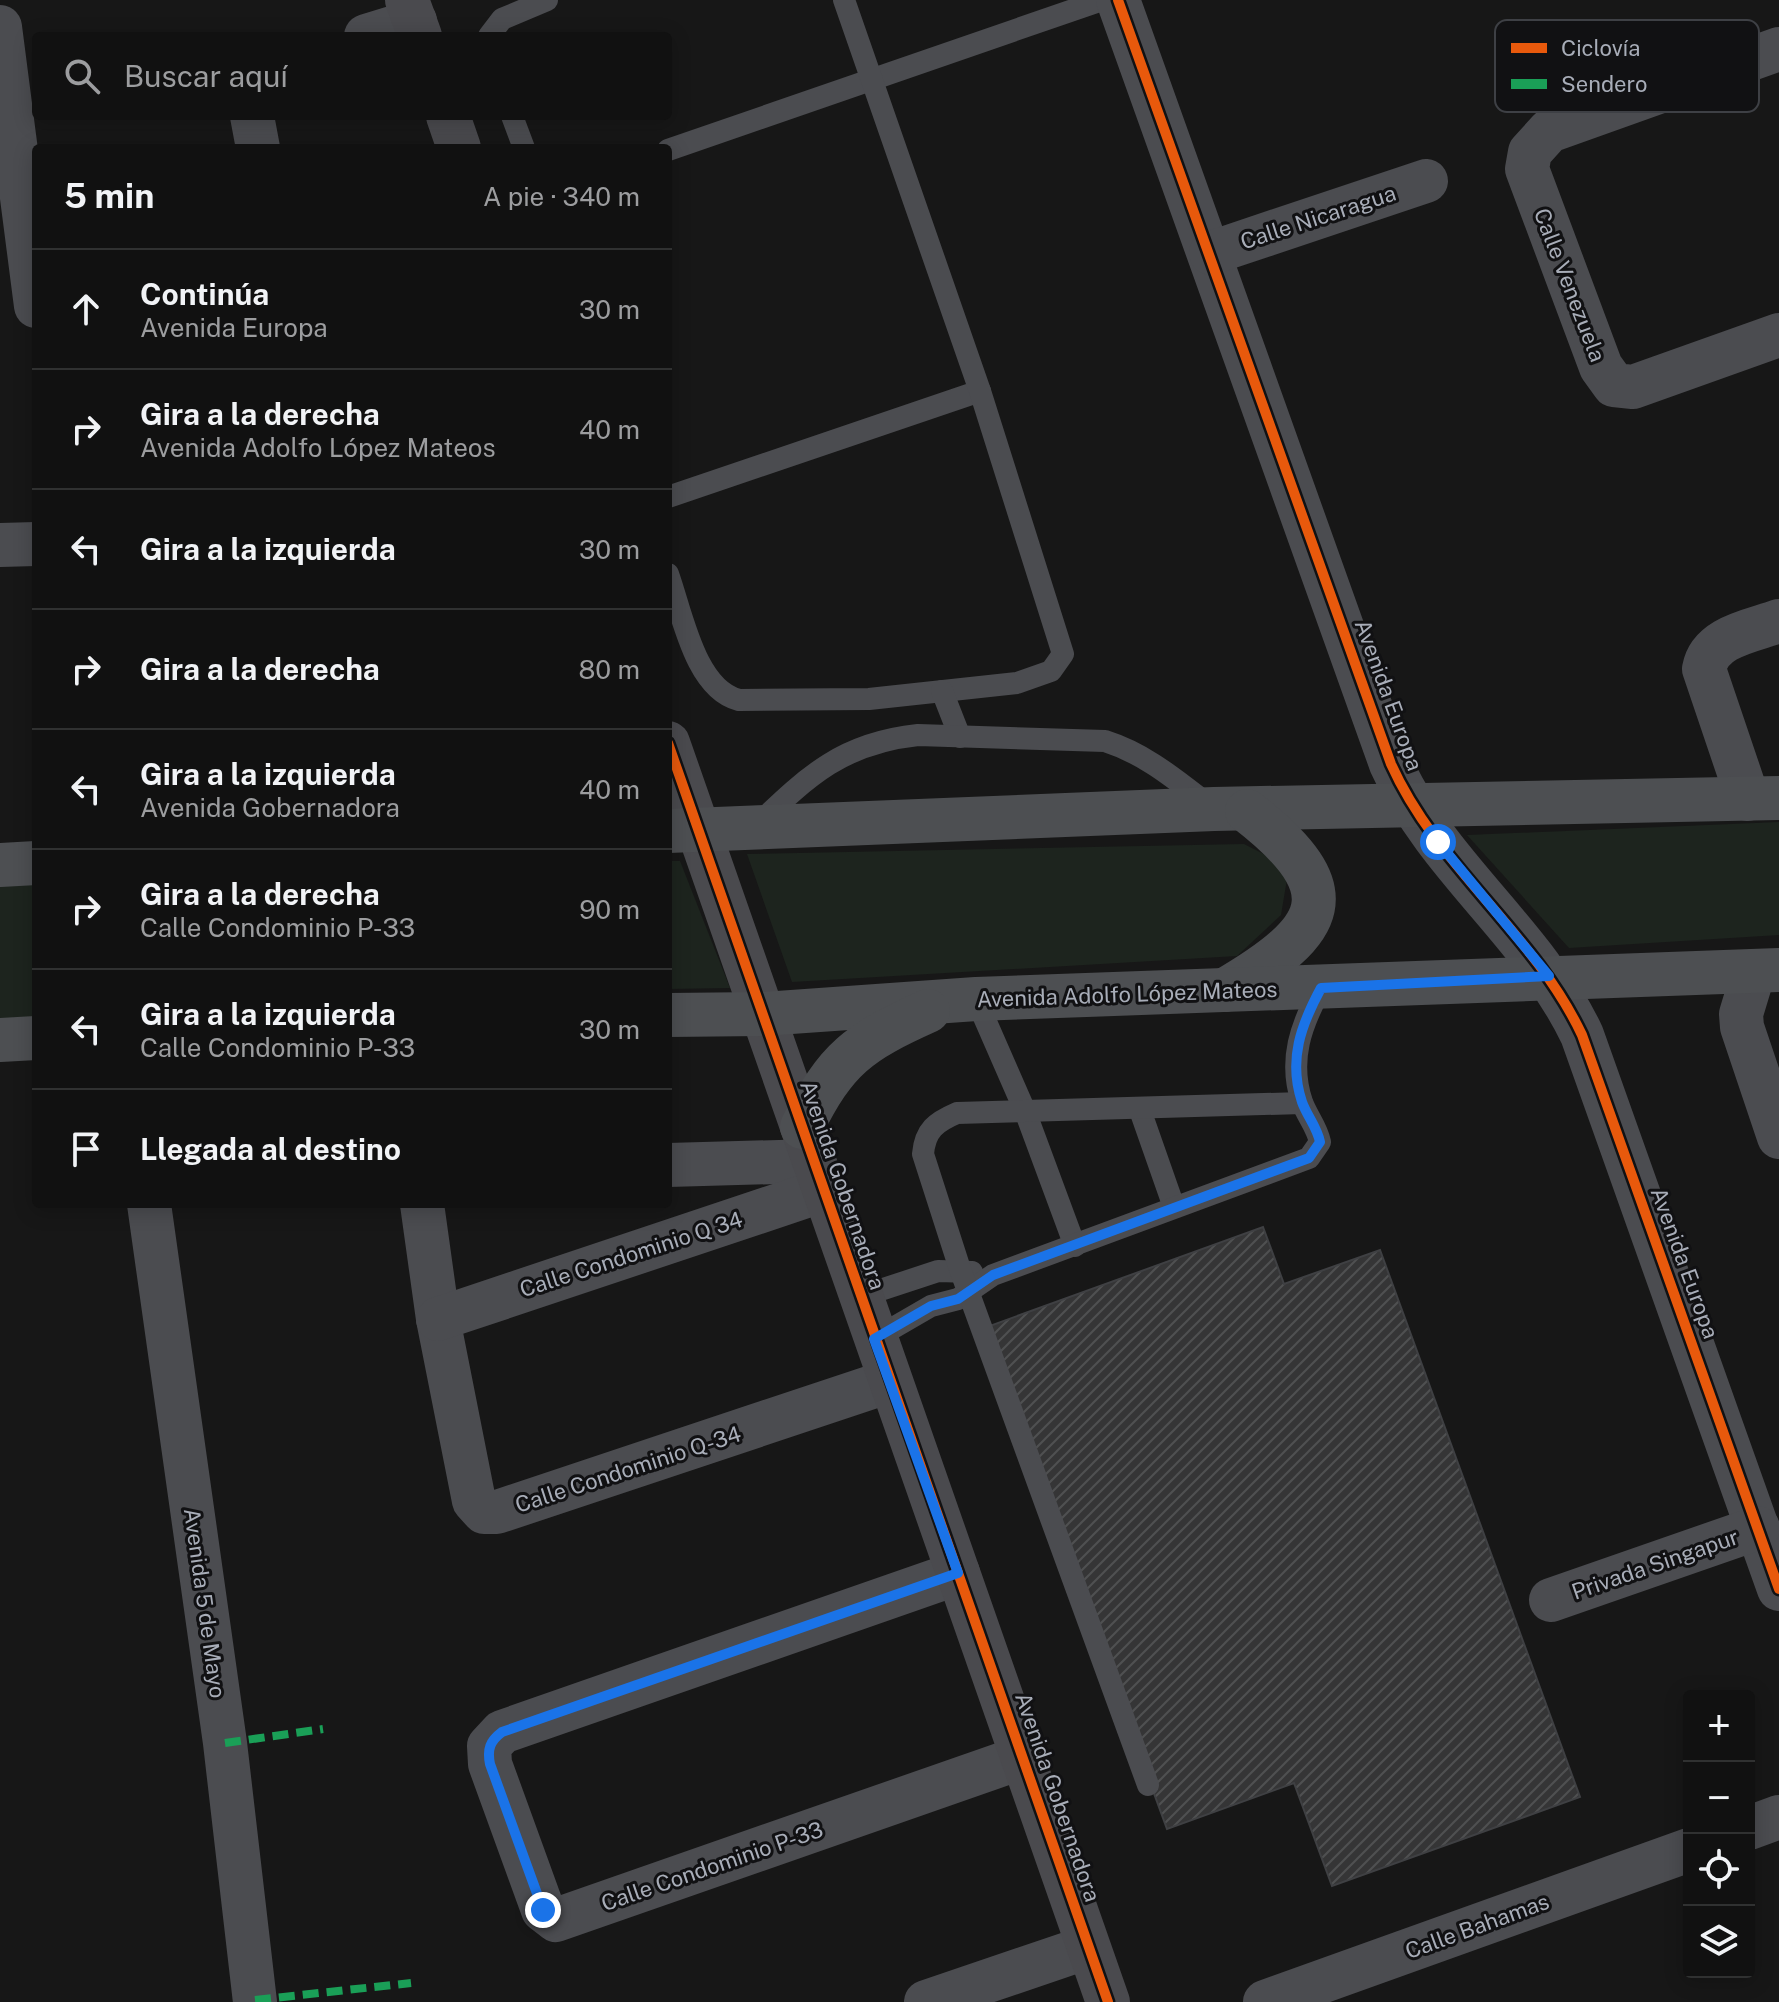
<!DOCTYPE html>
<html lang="es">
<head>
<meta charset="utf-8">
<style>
	:root { --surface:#111; --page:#1a1a1a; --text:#f1f3f6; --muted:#9c9d9f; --line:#303131 }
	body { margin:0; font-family:"Public Sans",sans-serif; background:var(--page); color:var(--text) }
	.controls { position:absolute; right:24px; bottom:24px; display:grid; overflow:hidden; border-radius:8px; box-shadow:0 4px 20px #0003 }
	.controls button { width:72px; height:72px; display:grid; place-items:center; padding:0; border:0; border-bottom:2px solid var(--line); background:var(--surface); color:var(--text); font:40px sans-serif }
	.stop { position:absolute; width:24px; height:24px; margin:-18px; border:6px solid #1a73e8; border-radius:50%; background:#fff }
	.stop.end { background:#1a73e8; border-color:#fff; box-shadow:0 2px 8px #0008 }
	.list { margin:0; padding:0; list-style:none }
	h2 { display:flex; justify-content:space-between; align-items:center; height:104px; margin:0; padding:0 32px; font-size:34px }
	h2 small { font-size:26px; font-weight:400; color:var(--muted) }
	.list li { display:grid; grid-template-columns:52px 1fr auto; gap:24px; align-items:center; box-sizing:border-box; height:120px; padding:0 32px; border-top:2px solid var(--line) }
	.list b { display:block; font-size:30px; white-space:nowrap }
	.list p { margin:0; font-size:26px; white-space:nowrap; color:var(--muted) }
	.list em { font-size:26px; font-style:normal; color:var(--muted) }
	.icon { flex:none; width:44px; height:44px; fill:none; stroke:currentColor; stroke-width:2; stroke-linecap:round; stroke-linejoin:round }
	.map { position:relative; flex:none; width:1779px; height:2002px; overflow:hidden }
	.search { position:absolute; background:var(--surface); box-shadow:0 4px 20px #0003; left:32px; top:32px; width:640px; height:88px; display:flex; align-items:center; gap:20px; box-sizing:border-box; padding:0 28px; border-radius:8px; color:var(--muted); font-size:30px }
	.panel { position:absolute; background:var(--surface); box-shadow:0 4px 20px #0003; left:32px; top:144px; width:640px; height:1064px; border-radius:8px }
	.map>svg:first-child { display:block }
	.green { fill:#1d241e }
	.building { fill:url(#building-hatch); stroke:#3f4043; stroke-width:2 }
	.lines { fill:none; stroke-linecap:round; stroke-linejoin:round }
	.lane { stroke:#4b4c50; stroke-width:22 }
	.street { stroke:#4b4c50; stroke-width:44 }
	.secondary { stroke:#4a4a4e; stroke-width:44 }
	.primary { stroke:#4d4f52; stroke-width:44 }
	.quiet { stroke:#1a9f57; stroke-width:8; stroke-dasharray:16 8; stroke-linecap:butt }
	.cycleway-casing { stroke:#111113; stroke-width:15 }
	.cycleway { stroke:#e8590c; stroke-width:10 }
	.route { stroke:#1a73e8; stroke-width:10 }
	.labels { text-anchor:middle; stroke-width:6; stroke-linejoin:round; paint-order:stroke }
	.street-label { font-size:22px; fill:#a8adb8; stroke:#111113 }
	.key { fill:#111113; stroke:#3e4045; stroke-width:2 }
	.key-label { font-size:22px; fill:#a8adb8 }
</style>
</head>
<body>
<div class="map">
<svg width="1779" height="2002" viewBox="0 0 1779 2002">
	<defs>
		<pattern id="building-hatch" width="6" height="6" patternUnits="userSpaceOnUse" patternTransform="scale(2)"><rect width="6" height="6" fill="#353536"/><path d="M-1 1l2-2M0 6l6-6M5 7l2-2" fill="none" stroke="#4f5051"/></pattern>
	</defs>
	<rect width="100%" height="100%" fill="#171717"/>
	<!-- green -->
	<g class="green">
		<path d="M1779 822V935L1569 948 1467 835Z"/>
		<path d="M1244 844 1289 867 1281 915 1237 956 792 982 747 854Z"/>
		<path d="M668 861H680L730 988 668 989Z"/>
		<path d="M36 874V1018H0V875Z"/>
	</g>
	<!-- building -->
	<path class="building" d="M1263 1227 1284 1284 1380 1250 1580 1797 1332 1886 1294 1783 1167 1829 984 1328Z"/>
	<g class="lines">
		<!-- lane -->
		<g class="lane">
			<path d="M489 36 502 19 547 0"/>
			<path d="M512 116 524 148"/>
			<path d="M668 150 1102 0"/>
			<path d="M668 497 980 391"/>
			<path d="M668 574C682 613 695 689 739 700L869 699 1017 683 1051 671 1063 654 980 391 844 0"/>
			<path d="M942 691 960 737"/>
			<path d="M757 825C809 775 843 743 918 735L1105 741C1146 754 1176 780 1210 806"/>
			<path d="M976 999 1025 1111 1075 1246"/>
			<path d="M1140 1110 1174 1207"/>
			<path d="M859 1297 938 1271 972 1272"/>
			<path d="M874 1339 931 1306 958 1299 993 1275 1309 1158 1320 1142C1317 1127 1307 1116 1302 1102 1288 1060 1301 1025 1321 988"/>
			<path d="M1148 1785 960 1269 923 1154C925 1130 936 1122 957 1113L1302 1103"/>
		</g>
		<!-- street -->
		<g class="street">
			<path d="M1118 0 1391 764C1437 867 1534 933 1582 1035L1779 1589"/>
			<path d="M0 27 36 306"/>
			<path d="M366 36 415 21"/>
			<path d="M1779 49 1549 131 1530 152 1527 169 1601 367 1614 385 1633 387 1779 335"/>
			<path d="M252 116 258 148"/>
			<path d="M1211 253 1426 181"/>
			<path d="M0 545 36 544"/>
			<path d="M1748 799 1704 669C1710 636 1752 631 1779 621"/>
			<path d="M1754 971 1741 1014 1742 1027 1779 1137"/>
			<path d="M668 1165 813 1161"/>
			<path d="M149 1204 225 1743 255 2002"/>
			<path d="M422 1204 438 1319 474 1501 484 1512H497L890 1381"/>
			<path d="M438 1319 824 1190"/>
			<path d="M958 1573 502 1732 489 1746 490 1764 543 1910 556 1920 1023 1757"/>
			<path d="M1551 1600 1758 1528"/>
			<path d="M1749 1828 1779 1817"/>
			<path d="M926 2002 1088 1947"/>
			<path d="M1265 2002 1689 1850"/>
		</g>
		<!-- secondary -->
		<g class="secondary">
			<path d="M407 0 420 36"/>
			<path d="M448 116 459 148"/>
			<path d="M668 743 1108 2002"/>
		</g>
		<!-- primary -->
		<g class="primary">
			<path d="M668 831 1214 809 1779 798"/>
			<path d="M0 865 36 863"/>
			<path d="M1225 990C1327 930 1350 891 1247 811"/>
			<path d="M668 1015 762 1014 976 999 1779 970"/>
			<path d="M0 1040 36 1038"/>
			<path d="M802 1127C836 1058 859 1042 928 1011"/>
		</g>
		<!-- quiet -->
		<g class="quiet">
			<path d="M225 1743 323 1729"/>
			<path d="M255 2000 411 1983"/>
		</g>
		<defs>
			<g id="cycleway">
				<path d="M1118 0 1391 764C1437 867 1534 933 1582 1035L1779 1589"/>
				<path d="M668 743 1108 2002"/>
			</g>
		</defs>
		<!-- cycleway casing -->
		<use href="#cycleway" class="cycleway-casing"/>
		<!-- cycleway -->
		<use href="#cycleway" class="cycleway"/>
	</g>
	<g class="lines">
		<!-- route -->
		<path class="route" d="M543 1910 490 1764C487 1749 490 1741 502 1732L958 1573 874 1339 931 1306 958 1299 993 1275 1309 1158 1320 1142C1317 1127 1307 1116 1302 1102 1288 1060 1301 1025 1321 988L1549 976 1438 842"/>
	</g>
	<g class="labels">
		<!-- street labels -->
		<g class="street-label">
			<text transform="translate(1318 217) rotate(-18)" y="8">Calle Nicaragua</text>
			<text transform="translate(1570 285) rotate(69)" y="8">Calle Venezuela</text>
			<text transform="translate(1389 695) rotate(70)" y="8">Avenida Europa</text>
			<text transform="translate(1127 994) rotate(-2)" y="8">Avenida Adolfo López Mateos</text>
			<text transform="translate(843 1185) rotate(71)" y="8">Avenida Gobernadora</text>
			<text transform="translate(631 1254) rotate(-18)" y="8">Calle Condominio Q 34</text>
			<text transform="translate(1685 1263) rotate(70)" y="8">Avenida Europa</text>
			<text transform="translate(628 1469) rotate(-18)" y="8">Calle Condominio Q-34</text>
			<text transform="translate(1655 1564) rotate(-19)" y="8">Privada Singapur</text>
			<text transform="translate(205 1603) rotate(82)" y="8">Avenida 5 de Mayo</text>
			<text transform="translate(1058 1797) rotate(71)" y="8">Avenida Gobernadora</text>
			<text transform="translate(712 1866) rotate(-19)" y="8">Calle Condominio P-33</text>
			<text transform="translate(1477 1926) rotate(-20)" y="8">Calle Bahamas</text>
		</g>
	</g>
	<!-- legend -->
	<rect x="1495" y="20" width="264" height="92" rx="12" class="key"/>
	<rect x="1511" y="43" width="36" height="10" fill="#e8590c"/>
	<rect x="1511" y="79" width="36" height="10" fill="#1a9f57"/>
	<g class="key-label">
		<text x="1561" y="56">Ciclovía</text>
		<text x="1561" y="92">Sendero</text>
	</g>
</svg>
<div class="controls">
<button>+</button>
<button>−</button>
<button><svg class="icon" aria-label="locate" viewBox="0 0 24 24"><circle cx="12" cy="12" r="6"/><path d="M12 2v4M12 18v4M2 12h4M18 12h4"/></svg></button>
<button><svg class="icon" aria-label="layers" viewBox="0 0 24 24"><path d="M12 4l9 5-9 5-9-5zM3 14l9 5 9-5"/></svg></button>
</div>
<div class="stop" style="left:1438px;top:842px"></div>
<div class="stop end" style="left:543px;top:1910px"></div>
<div class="search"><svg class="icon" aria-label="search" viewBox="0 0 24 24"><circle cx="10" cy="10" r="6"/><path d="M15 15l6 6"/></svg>Buscar aquí</div>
<section class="panel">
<h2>5 min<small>A pie · 340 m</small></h2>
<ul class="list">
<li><svg class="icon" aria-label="ahead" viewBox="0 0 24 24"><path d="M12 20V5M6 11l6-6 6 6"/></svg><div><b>Continúa</b><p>Avenida Europa</p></div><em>30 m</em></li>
<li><svg class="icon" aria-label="right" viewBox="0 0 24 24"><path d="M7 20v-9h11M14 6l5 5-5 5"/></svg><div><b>Gira a la derecha</b><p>Avenida Adolfo López Mateos</p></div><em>40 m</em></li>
<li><svg class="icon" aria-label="left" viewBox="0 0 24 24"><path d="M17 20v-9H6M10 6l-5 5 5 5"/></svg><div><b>Gira a la izquierda</b></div><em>30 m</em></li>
<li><svg class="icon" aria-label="right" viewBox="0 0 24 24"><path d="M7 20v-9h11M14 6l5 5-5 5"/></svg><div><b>Gira a la derecha</b></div><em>80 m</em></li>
<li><svg class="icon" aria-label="left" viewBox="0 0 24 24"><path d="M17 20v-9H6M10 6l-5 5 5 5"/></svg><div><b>Gira a la izquierda</b><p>Avenida Gobernadora</p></div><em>40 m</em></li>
<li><svg class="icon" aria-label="right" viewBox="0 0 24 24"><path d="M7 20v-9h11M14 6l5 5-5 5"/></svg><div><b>Gira a la derecha</b><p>Calle Condominio P-33</p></div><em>90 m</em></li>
<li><svg class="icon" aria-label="left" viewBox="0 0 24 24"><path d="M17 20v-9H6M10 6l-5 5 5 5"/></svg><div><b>Gira a la izquierda</b><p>Calle Condominio P-33</p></div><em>30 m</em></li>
<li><svg class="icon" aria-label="arrive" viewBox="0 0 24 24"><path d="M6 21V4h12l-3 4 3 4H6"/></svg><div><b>Llegada al destino</b></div></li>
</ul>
</section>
</div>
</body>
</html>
